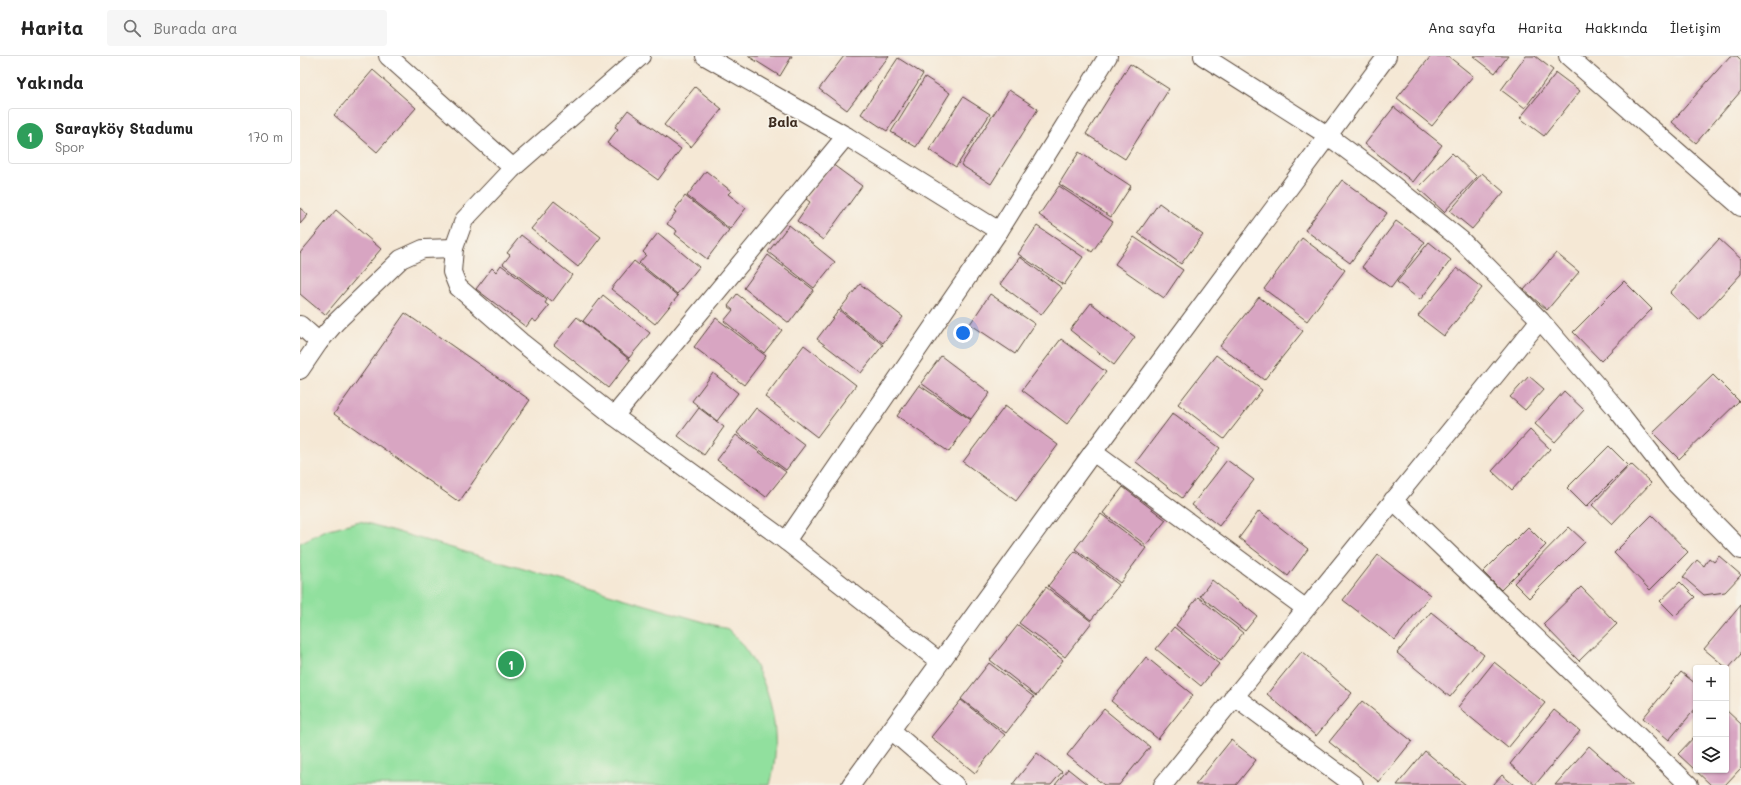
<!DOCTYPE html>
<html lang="tr">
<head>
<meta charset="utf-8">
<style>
	:root { --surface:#fff; --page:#f6f6f6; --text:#222; --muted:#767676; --line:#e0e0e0; --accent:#1a73e8 }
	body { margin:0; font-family:Mali,sans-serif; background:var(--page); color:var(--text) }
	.controls { position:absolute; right:12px; bottom:12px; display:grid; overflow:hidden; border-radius:4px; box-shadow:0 1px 3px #0004 }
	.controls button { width:36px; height:36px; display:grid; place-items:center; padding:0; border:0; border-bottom:1px solid var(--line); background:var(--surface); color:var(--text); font:20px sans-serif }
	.you { position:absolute; left:663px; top:277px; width:14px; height:14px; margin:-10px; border:3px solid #fff; border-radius:50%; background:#1a73e8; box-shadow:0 0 0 6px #1a73e833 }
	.badge { display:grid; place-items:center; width:26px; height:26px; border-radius:50%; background:var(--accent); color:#fff; font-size:13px; font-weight:700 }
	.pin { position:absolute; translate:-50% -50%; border:2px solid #fff; box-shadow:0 1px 4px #0006 }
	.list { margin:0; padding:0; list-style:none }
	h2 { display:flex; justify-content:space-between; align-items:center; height:52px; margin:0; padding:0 16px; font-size:17px }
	h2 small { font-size:13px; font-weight:400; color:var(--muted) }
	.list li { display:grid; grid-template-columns:26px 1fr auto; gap:12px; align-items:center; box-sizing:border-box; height:56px; margin:0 8px 8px; padding:0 8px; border:1px solid var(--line); border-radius:4px }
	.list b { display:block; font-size:15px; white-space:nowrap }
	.list p { margin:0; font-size:13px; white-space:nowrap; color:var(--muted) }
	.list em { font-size:13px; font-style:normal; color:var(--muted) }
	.icon { flex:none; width:22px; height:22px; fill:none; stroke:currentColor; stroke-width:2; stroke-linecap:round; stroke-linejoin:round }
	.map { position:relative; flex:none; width:1441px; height:729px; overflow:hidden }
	header { display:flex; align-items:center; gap:24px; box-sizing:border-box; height:56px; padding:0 20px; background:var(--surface); border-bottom:1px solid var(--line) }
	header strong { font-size:19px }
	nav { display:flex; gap:22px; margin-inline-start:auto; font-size:14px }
	.search { width:280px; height:36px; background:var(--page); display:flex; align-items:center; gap:10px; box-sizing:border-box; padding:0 14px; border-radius:4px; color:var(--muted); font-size:15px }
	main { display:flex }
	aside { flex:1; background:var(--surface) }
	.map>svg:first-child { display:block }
	.green { fill:#91e09e; stroke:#66855e }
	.building { fill:#d8a5c2 }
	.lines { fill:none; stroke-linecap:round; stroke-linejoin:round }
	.minor-casing { stroke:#574639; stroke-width:20 }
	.minor { stroke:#fff; stroke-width:18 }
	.labels { text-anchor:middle; stroke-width:3.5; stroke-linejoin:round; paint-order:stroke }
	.district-label { font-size:14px; font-weight:bold; fill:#3b2a1e; stroke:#f7f3e8 }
</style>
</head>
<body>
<header>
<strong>Harita</strong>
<div class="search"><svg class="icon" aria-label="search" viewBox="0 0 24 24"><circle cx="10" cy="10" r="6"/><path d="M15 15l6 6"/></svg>Burada ara</div>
<nav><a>Ana sayfa</a><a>Harita</a><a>Hakkında</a><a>İletişim</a></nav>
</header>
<main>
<aside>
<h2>Yakında<small></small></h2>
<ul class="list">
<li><span class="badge" style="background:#2e9e5b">1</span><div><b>Sarayköy Stadumu</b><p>Spor</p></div><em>170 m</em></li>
</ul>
</aside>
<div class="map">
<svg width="1441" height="729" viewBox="0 0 1441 729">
	<rect width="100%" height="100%" fill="#f7f3e8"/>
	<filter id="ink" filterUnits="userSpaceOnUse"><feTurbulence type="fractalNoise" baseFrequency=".025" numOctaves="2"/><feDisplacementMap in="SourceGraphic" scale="8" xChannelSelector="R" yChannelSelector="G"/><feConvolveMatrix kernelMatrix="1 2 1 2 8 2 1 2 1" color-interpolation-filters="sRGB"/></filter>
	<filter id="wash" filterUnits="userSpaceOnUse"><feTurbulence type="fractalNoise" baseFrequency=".012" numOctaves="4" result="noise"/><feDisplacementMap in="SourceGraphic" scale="16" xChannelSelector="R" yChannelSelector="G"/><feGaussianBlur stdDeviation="0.9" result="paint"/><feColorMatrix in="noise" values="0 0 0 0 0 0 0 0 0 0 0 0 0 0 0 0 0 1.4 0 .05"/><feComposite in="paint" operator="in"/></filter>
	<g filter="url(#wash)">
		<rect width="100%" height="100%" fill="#f5e8d5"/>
		<!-- green -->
		<path class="green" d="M60 465 428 573C468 612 485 674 470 729H0V487L26 474Z"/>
		<g id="blocks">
			<!-- building -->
			<g class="building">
				<path d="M448 0H492L480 20Z"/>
				<path d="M544 0H589L547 54 519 33Z"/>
				<path d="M1131 0H1148L1173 20 1132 70 1097 42Z"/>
				<path d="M1173 0H1208L1195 17Z"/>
				<path d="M1226 0H1235L1253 14 1225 52 1201 34Z"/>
				<path d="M1430 0H1437L1441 4V35L1396 87 1372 66Z"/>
				<path d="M598 2 623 18 587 75 561 58Z"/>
				<path d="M830 8 869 33 825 103 786 78Z"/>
				<path d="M73 14 116 52 77 96 34 59Z"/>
				<path d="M1256 17 1280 35 1244 80 1220 62Z"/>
				<path d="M625 21 650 37 616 91 591 76Z"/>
				<path d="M395 31 422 53 391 91 364 69Z"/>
				<path d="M709 34 738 53 691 128 661 109Z"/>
				<path d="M663 41 690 58 656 111 629 94Z"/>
				<path d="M1094 51 1142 89 1113 126 1065 88Z"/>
				<path d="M328 54 381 93 358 124 307 87 318 73 315 71Z"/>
				<path d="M779 96 831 130 811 161 759 128Z"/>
				<path d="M1152 97 1177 121 1144 156 1118 132Z"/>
				<path d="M532 108 562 130 523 184 497 165 510 146 506 143Z"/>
				<path d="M406 115 431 135 428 138 446 152 430 173 387 140Z"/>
				<path d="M1182 117 1204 136 1172 173 1150 155Z"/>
				<path d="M1042 124 1087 157 1050 207 1005 174Z"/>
				<path d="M759 130 813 166 792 196 739 159Z"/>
				<path d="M385 140 429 174 407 203 375 178 377 175 367 168 376 156 374 155Z"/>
				<path d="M254 145 301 181 278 211 231 173Z"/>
				<path d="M859 147 903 179 881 208 838 177Z"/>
				<path d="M0 152 8 159 0 168Z"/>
				<path d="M36 154 81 193 25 259 0 238V197Z"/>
				<path d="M1096 165 1125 186 1091 232 1062 211Z"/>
				<path d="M489 169 535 206 514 232 468 196Z"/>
				<path d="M737 170 783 201 764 229 718 198Z"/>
				<path d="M358 177 399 211 377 238 339 207 346 199 343 196Z"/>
				<path d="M221 179 272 219 252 246 203 208 210 199 207 197Z"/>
				<path d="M834 181 883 214 864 242 815 208Z"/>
				<path d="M1002 182 1045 214 1007 265 964 233Z"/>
				<path d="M1419 183 1441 203V218L1399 264 1370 237Z"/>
				<path d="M1129 186 1151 204 1120 244 1097 226Z"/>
				<path d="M1256 197 1279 216 1247 254 1224 234Z"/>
				<path d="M468 199 514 234 489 267 444 232Z"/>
				<path d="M720 201 762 232 741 259 700 228Z"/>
				<path d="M334 205 378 240 355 268 311 233Z"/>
				<path d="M201 209 247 244 245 247 249 250 236 266 232 263 226 271 176 233 192 212 196 216Z"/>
				<path d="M1157 212 1182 232 1144 280 1118 260Z"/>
				<path d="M1324 225 1352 253 1301 305 1273 276Z"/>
				<path d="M560 228 603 261 583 287 540 253Z"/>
				<path d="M437 238 482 274 464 297 424 265 433 254 428 250Z"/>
				<path d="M690 238 735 268 715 298 670 268Z"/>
				<path d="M303 239 350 277 329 302 283 265Z"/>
				<path d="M959 241 1003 275 964 324 920 290Z"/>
				<path d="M791 247 835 281 814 309 770 274Z"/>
				<path d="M539 254 583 289 561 317 517 283Z"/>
				<path d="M105 257 230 344 159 446 34 358Z"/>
				<path d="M277 261 330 304 308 332 254 289Z"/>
				<path d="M416 262 466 300 444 329 394 291Z"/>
				<path d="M761 283 806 316 767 368 722 334Z"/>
				<path d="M504 289 556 329 517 381 465 341Z"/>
				<path d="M916 299 962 334 924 383 878 348Z"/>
				<path d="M641 300 690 337 671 363 621 327Z"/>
				<path d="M413 317 438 337 417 365 392 345Z"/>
				<path d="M1413 319 1439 345 1379 403 1353 377Z"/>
				<path d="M1229 320 1244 333 1225 354 1210 341Z"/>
				<path d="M619 329 671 364 649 396 597 360Z"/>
				<path d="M1264 335 1284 354 1255 386 1235 368Z"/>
				<path d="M705 350 758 389 716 445 663 406Z"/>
				<path d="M399 352 424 371 404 399 378 380Z"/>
				<path d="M456 352 505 389 486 414 437 377Z"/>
				<path d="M873 357 920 392 882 442 836 406Z"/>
				<path d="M1230 374 1250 393 1212 434 1192 415Z"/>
				<path d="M436 379 486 416 466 441 417 404Z"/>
				<path d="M1309 390 1328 409 1286 451 1267 432Z"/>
				<path d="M927 404 954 424 919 470 892 449Z"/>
				<path d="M1331 408 1351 427 1312 468 1292 449Z"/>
				<path d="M823 431 866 464 846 489 803 457Z"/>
				<path d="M959 455 1008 493 988 520 939 482Z"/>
				<path d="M801 458 846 492 820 527 775 493Z"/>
				<path d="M1352 459 1388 496 1350 534 1314 497Z"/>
				<path d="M1228 471 1246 489 1201 534 1183 516Z"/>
				<path d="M1269 471 1285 486 1229 542 1214 527Z"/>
				<path d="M775 495 819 529 791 564 748 530Z"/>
				<path d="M1078 499 1130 539 1095 584 1043 544Z"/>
				<path d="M1419 500 1441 519 1425 536 1404 539 1383 521 1397 504 1404 510 1409 502 1414 506Z"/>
				<path d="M912 524 957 560 945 575 900 540Z"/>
				<path d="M1380 526 1395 541 1375 560 1360 545Z"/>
				<path d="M746 531 792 566 765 601 719 567Z"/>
				<path d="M1281 531 1317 568 1279 605 1243 568Z"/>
				<path d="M898 541 943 577 921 605 876 569Z"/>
				<path d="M1441 549V598L1428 613 1404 593Z"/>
				<path d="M1131 556 1184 599 1150 641 1097 597Z"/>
				<path d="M718 569 763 604 736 640 690 604Z"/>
				<path d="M874 571 919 608 901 630 856 593Z"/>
				<path d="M1002 595 1052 637 1016 680 967 638Z"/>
				<path d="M846 601 893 639 858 683 811 645Z"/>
				<path d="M1194 606 1245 647 1208 692 1158 651Z"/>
				<path d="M689 607 734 641 706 677 661 643Z"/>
				<path d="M1381 616 1396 628V652L1369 684 1343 662Z"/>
				<path d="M661 644 705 679 675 717 631 681Z"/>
				<path d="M1062 645 1112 685 1079 726 1029 686Z"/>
				<path d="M804 653 850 691 819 729H804L767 699Z"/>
				<path d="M1254 654 1280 675 1235 729 1210 708Z"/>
				<path d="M1426 654 1441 668V712L1425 729H1411L1378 698 1396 679V714H1426Z"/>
				<path d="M931 684 956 704 936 729H895Z"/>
				<path d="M1289 690 1333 729H1255Z"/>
				<path d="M1125 695 1166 729H1097Z"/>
				<path d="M737 697 762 716 751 729H712Z"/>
				<path d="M768 713 788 729H755Z"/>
				<path d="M1202 719 1214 729H1193Z"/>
			</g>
		</g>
	</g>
	<g filter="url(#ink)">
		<use href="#blocks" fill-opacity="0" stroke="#574639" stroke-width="1"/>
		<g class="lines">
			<defs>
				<g id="minor">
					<path d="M88 0 213 112"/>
					<path d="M341 0 213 112 164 164 154 192 152 216 158 231 221 286 314 360 486 485 640 606"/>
					<path d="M405 0 546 80 699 175"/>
					<path d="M903 0 1027 79 1078 117 1161 184 1240 264 1315 351 1373 425 1441 494"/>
					<path d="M1268 0 1441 151"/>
					<path d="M0 269 19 286"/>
					<path d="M0 314 19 286 36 266 101 203 123 193 154 192"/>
					<path d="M314 360 546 80"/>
					<path d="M793 396 1005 552"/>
					<path d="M1093 444 1389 729"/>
					<path d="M486 485 699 175 808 0"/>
					<path d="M934 640 1054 729"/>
					<path d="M591 674 655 729"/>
					<path d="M551 729 793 396 1087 0"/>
					<path d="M863 729 1240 264"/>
				</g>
			</defs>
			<!-- minor casing -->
			<use href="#minor" class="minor-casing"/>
			<!-- minor -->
			<use href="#minor" class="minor"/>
		</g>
	</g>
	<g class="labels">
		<!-- district labels -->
		<g class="district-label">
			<text x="483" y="71">Bala</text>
		</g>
	</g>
</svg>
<div class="controls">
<button>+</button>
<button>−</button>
<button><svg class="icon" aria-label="layers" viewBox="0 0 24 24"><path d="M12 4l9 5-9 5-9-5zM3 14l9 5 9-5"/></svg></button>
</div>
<div class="you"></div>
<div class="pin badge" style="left:211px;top:608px;background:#2e9e5b">1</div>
</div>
</main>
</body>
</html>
